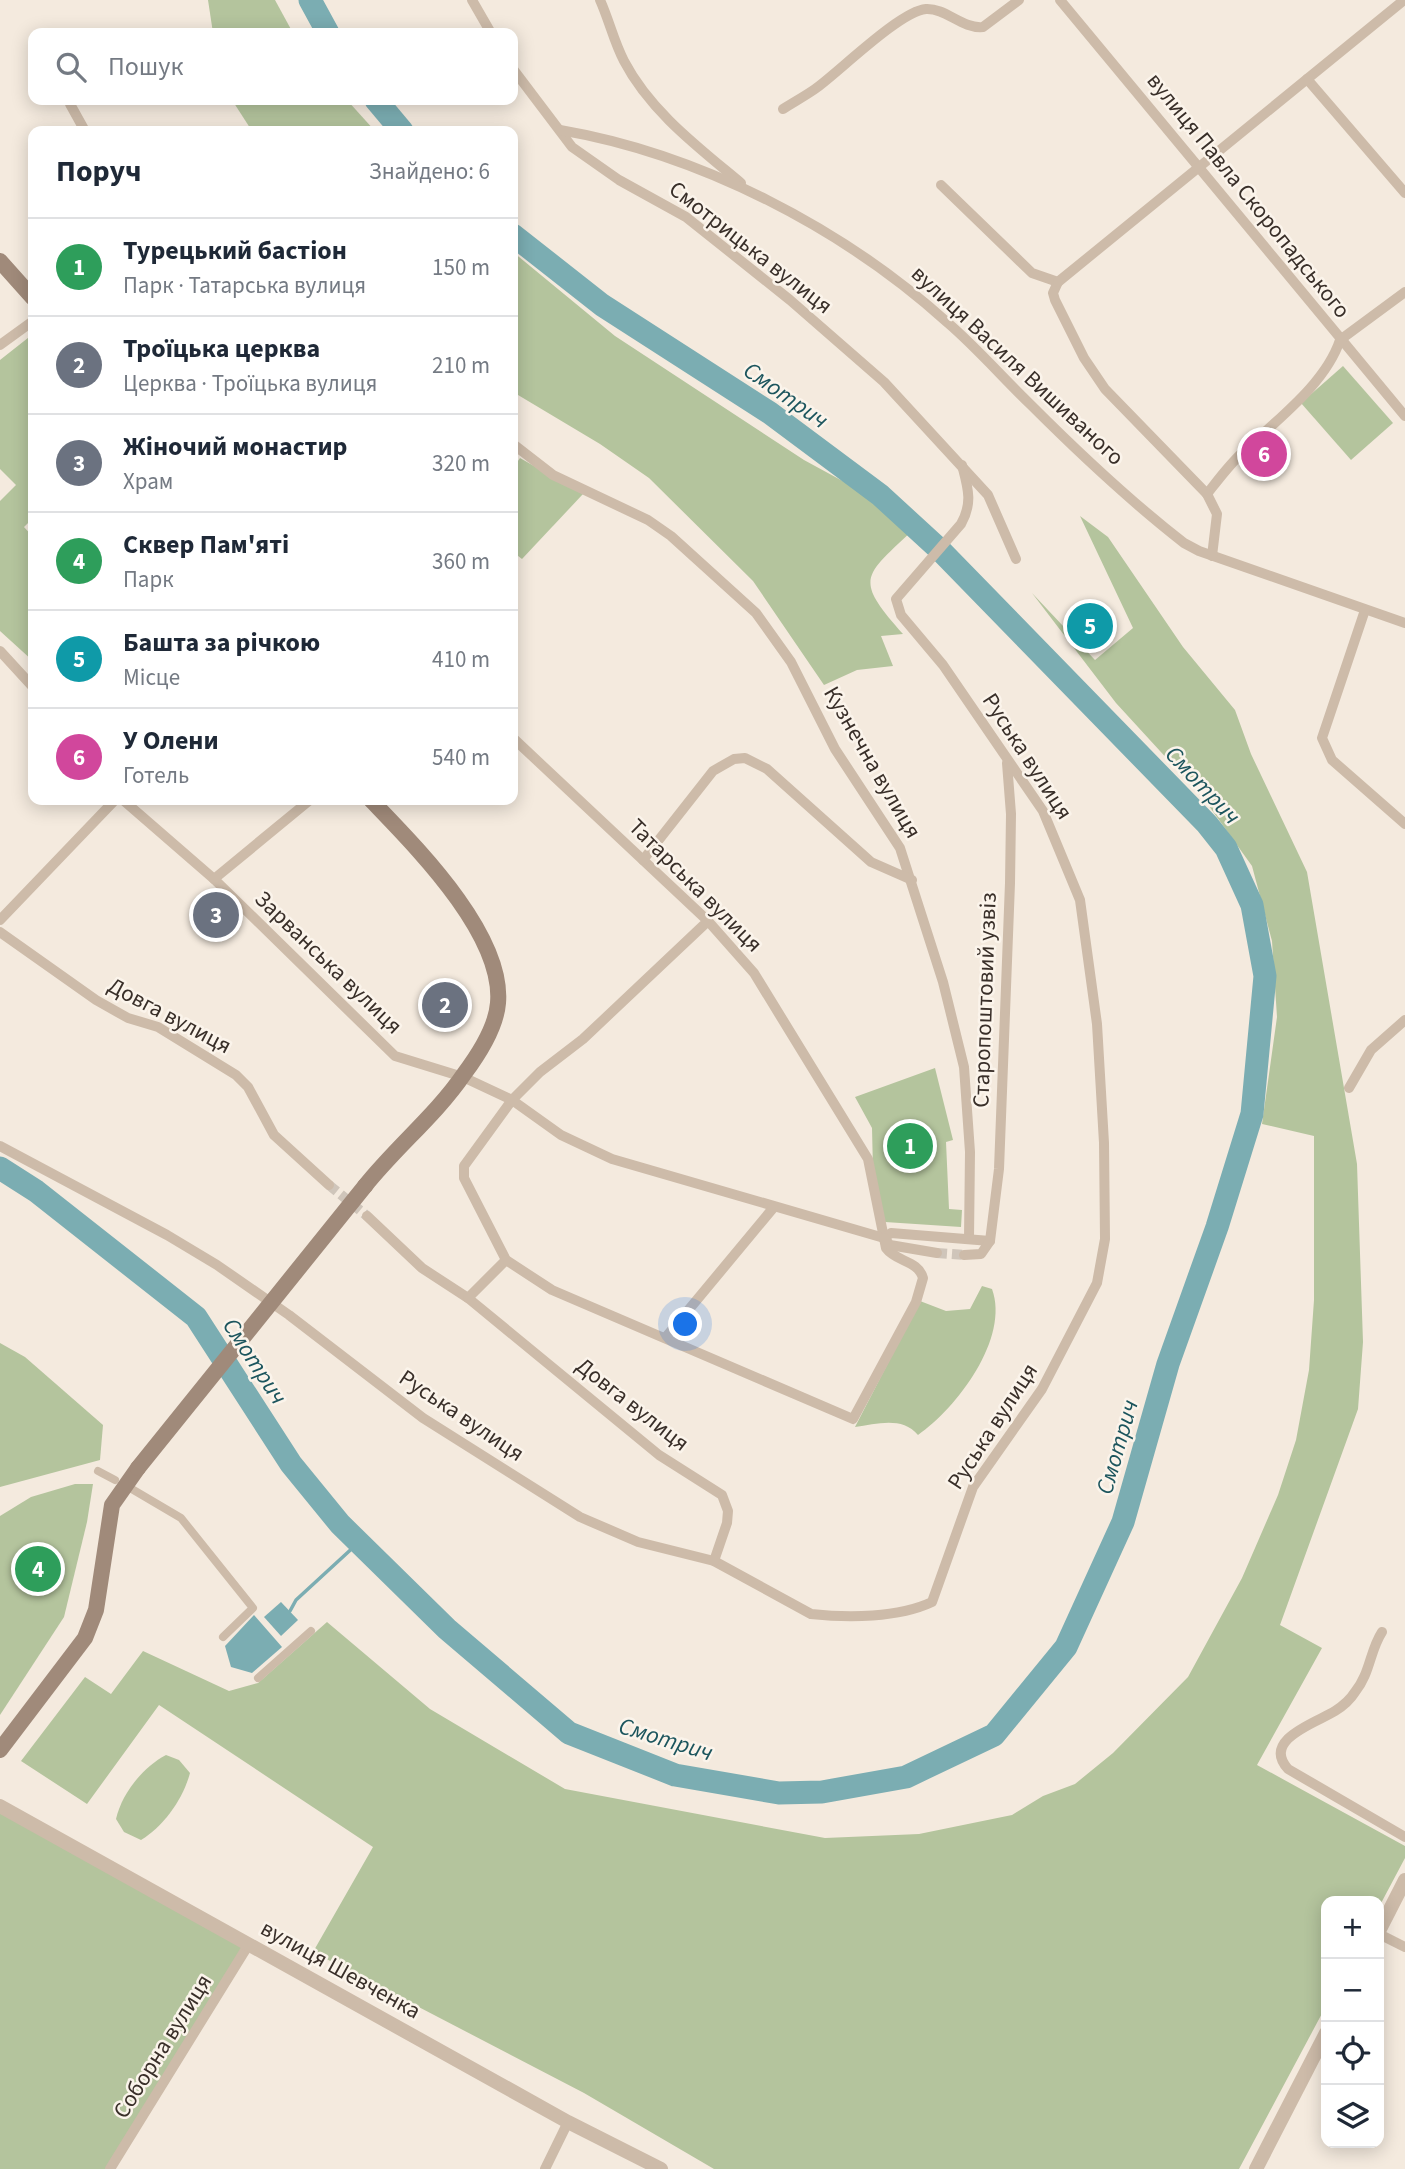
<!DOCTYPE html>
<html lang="uk">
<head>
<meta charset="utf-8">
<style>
	:root { --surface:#fff; --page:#f6f6f7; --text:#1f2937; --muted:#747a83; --line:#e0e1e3; --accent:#1c555d }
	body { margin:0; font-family:"Source Sans 3",sans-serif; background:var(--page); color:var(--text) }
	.controls { position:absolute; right:21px; bottom:21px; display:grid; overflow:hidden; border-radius:14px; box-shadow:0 4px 18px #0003 }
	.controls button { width:63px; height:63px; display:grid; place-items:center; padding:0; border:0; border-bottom:2px solid var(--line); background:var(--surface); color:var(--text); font:35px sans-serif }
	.you { position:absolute; left:686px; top:1325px; width:24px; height:24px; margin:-18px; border:5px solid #fff; border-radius:50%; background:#1a73e8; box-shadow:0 0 0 10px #1a73e833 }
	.badge { display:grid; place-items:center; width:46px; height:46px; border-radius:50%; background:var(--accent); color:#fff; font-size:23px; font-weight:700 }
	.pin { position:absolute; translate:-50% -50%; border:4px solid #fff; box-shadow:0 2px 7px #0006 }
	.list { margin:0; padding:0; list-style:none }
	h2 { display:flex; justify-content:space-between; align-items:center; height:91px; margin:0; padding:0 28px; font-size:30px }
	h2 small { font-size:23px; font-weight:400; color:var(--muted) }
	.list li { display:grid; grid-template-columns:46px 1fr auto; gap:21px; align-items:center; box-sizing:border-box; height:98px; padding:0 28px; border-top:2px solid var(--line) }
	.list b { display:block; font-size:26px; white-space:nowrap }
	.list p { margin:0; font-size:23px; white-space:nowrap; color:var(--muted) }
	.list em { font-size:23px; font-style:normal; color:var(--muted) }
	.icon { flex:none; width:38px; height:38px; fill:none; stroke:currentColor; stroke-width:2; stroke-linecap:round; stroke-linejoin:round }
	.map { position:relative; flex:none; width:1405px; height:2169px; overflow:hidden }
	.search { position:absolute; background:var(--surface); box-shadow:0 4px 18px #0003; left:28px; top:28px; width:490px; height:77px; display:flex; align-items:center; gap:18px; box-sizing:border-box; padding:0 24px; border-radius:14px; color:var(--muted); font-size:26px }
	.panel { position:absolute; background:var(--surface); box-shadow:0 4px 18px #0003; left:28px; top:126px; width:490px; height:679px; border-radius:14px }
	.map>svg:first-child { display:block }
	.green { fill:#b4c49d }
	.water { fill:#7badb2 }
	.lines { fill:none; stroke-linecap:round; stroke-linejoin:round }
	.stream { stroke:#7badb2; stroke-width:3.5 }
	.river { stroke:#7badb2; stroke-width:23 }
	.minor-tunnel { stroke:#cfc5ba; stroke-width:10; stroke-dasharray:10 5; stroke-linecap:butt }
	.pedestrian { stroke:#cdbba9; stroke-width:8 }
	.minor { stroke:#cdbba9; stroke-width:10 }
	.tertiary { stroke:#cdbba9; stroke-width:14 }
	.secondary { stroke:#a08a7a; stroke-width:16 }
	.secondary-bridge { stroke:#a08a7a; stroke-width:16 }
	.labels { text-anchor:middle; stroke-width:5; stroke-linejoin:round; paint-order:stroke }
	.street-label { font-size:23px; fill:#392f29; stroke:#fbf4eb }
	.water-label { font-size:24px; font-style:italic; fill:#1c555d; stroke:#fbf4eb }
</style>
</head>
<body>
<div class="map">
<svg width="1405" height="2169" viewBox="0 0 1405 2169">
	<rect width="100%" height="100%" fill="#f4eade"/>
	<!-- green -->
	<g class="green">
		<path d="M208 0H275L293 33H213Z"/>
		<path d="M232 100H347L375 131H252Z"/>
		<path d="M513 252 615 336 804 460 872 497 912 531C863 577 854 579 903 634L881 636 893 666 857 670 824 685 753 581 649 478 600 444 513 392Z"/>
		<path d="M33 334V518L24 527 33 537V661L0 631V501L16 485 0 469V360Z"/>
		<path d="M1343 366 1393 423 1351 460 1301 403Z"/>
		<path d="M520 458 583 494 522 559 513 552V468Z"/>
		<path d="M1080 516 1108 537 1183 647 1235 710 1251 754 1307 872 1357 1164 1363 1342 1358 1409 1280 1625 1322 1648 1257 1765 1405 1846V1858L1379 1907V1901H1326V2006L1239 2169H714L584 2093 313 1952 373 1847 159 1705 87 1804 21 1761 85 1677 111 1694 143 1651 229 1691 258 1683 327 1622 430 1709 565 1789 825 1838 919 1834 1012 1815 1043 1796 1075 1784 1113 1753 1188 1677 1242 1578 1278 1495 1296 1440 1309 1370 1314 1300V1136L1262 1124 1277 1017 1272 941 1252 866 1204 799 1116 703 1032 593 1095 660 1133 628Z"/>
		<path d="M935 1068 953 1140 946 1142 949 1209 962 1210 961 1227 885 1222 874 1213 872 1128 855 1097Z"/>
		<path d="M982 1286 992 1289C1010 1338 957 1408 918 1435 902 1416 877 1424 855 1427L920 1301 946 1311 970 1309Z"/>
		<path d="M0 1343 25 1357 103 1425 100 1460 0 1487Z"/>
		<path d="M75 1484H93L87 1522 64 1617 0 1715V1516L31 1497Z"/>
		<path d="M166 1755 179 1760 190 1773C183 1799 164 1826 141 1840L124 1832 116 1819C122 1793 143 1767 166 1755Z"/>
		<path d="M0 1806 249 1944 110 2169H0Z"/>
	</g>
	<!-- water -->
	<g class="water">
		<path d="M281 1602 298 1620 281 1636 264 1617Z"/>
		<path d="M254 1615 282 1647 252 1673 231 1667 225 1646Z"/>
	</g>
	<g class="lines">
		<!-- stream -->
		<path class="stream" d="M290 1611 296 1600 358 1543"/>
		<!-- river -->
		<g class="river">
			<path d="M310 0 328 33"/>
			<path d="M376 100 402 131"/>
			<path d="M0 1168 36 1191 196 1317 291 1464 340 1524 447 1629 569 1733 675 1775 779 1793 822 1792 906 1777 994 1735 1066 1647 1123 1522 1168 1364 1217 1227 1252 1114 1265 976 1252 905 1226 848 1207 824 940 550 880 495 770 413 602 305 513 235"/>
		</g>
		<!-- minor-tunnel -->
		<g class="minor-tunnel">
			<path d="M329 1185 367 1216"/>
			<path d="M937 1253 964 1255"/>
		</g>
		<!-- pedestrian -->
		<g class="pedestrian">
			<path d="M98 1471 115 1480"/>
			<path d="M125 1485 181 1518 253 1608 223 1637"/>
			<path d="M258 1678 311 1631"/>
		</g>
		<!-- minor -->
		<g class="minor">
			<path d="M472 0 491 33"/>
			<path d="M600 0C609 20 614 42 624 61 650 111 698 147 741 183"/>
			<path d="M1060 0 1405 416"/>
			<path d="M513 69 572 147 619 180 686 217 790 300 884 382 988 495 1016 559"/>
			<path d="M1307 79 1405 193"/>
			<path d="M70 104 85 131"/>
			<path d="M783 109C794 102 805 96 815 89 839 72 900 11 926 9 946 8 962 29 983 27L1019 0"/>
			<path d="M560 130C700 154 843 228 948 323 977 348 1003 378 1031 405 1079 453 1130 501 1184 543L1199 551 1405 623"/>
			<path d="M941 185 1032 273 1058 282 1053 293 1055 300 1084 358 1105 389 1207 494C1218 480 1229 465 1242 453 1275 421 1325 385 1340 340L1405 292"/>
			<path d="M1058 282 1404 0"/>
			<path d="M0 345 33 321"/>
			<path d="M513 444 553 475 648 520 671 536 756 613 791 662 835 749 900 848 943 982 964 1067 970 1152 969 1238"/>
			<path d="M1207 494 1217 514 1212 556"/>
			<path d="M1365 610 1322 738 1332 760 1405 824"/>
			<path d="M0 651 33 687"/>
			<path d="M513 738 708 921 754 973 868 1159 886 1248C896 1262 918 1260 923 1278L916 1302 853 1419 552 1290 506 1260 464 1178V1166L512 1100 540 1072 583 1039 708 921"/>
			<path d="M123 800 214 879 395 1056 463 1077 512 1100 561 1135 612 1159 884 1238"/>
			<path d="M643 860 713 771 734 759 745 758 767 769 871 862 912 880"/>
			<path d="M214 879 310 800"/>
			<path d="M0 920 115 800"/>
			<path d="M0 932 96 1000 128 1018 158 1027 236 1075 248 1087 274 1135 329 1185"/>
			<path d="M1349 1088 1371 1050 1405 1020"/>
			<path d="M0 1146 167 1235 217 1265 289 1315 423 1418 580 1517 638 1542 714 1561 811 1614C848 1618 898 1618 932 1602L973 1487 1042 1389 1097 1283 1105 1239 1104 1143 1097 1024 1080 900 1043 811 943 665 901 615 896 599 961 524C973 503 968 488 962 465"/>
			<path d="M367 1216 422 1268 468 1298"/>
			<path d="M884 1238 891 1233 990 1241"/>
			<path d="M884 1238 890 1245 937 1253"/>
			<path d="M964 1255 981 1254 990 1241 999 1169 1010 883 1011 814 1007 763"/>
			<path d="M506 1260 468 1298 659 1455 722 1495 728 1511 727 1523 714 1561"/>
			<path d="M666 1337 774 1207"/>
			<path d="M1382 1632C1370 1650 1370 1674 1355 1692 1350 1700 1343 1706 1335 1711 1318 1722 1261 1739 1288 1769L1405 1837"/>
			<path d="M1379 1934 1405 1947"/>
			<path d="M110 2169 249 1944"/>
			<path d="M545 2169 568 2122"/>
		</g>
		<!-- tertiary -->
		<g class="tertiary">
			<path d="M0 1806 568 2122 661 2169"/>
			<path d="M1379 1931 1405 1880"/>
			<path d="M1256 2169 1326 2033"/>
		</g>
		<!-- secondary -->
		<g class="secondary">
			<path d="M0 261 33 298"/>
			<path d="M365 1186C396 1147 436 1115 464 1074 479 1054 496 1028 498 1003 504 934 415 846 371 800"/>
			<path d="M0 1750 85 1638 96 1610 112 1505 138 1468"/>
		</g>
		<!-- secondary-bridge -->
		<path class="secondary-bridge" d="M138 1468 365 1186"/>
	</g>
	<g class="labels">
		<!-- street labels -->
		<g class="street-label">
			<text transform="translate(1249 195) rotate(51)" y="8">вулиця Павла Скоропадського</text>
			<text transform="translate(751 247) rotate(38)" y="8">Смотрицька вулиця</text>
			<text transform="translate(1018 365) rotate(43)" y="8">вулиця Василя Вишиваного</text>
			<text transform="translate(1028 756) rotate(57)" y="8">Руська вулиця</text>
			<text transform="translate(873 762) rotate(60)" y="8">Кузнечна вулиця</text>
			<text transform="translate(696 885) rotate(45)" y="8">Татарська вулиця</text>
			<text transform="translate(329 962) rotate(44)" y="8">Зарванська вулиця</text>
			<text transform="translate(984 1000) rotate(-88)" y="8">Старопоштовий узвіз</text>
			<text transform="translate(170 1015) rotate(28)" y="8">Довга вулиця</text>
			<text transform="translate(633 1404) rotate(38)" y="8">Довга вулиця</text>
			<text transform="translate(462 1415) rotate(34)" y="8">Руська вулиця</text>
			<text transform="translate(992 1426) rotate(-57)" y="8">Руська вулиця</text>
			<text transform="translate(341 1969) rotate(29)" y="8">вулиця Шевченка</text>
			<text transform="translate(162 2046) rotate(-58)" y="8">Соборна вулиця</text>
		</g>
		<!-- water labels -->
		<g class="water-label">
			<text transform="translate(786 395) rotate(35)" y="8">Смотрич</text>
			<text transform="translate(1203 785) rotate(47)" y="8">Смотрич</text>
			<text transform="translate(255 1361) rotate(57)" y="8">Смотрич</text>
			<text transform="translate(1117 1447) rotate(-74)" y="8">Смотрич</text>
			<text transform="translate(666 1739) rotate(17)" y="8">Смотрич</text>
		</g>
	</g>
</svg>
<div class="controls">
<button>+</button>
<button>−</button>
<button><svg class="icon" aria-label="locate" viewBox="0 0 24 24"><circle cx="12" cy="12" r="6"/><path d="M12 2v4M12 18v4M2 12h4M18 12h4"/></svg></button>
<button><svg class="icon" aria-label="layers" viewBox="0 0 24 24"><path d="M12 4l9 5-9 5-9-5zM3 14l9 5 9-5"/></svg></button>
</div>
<div class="you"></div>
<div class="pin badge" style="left:910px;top:1146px;background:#2e9e5b">1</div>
<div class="pin badge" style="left:445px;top:1005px;background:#6b7280">2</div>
<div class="pin badge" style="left:216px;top:915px;background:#6b7280">3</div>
<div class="pin badge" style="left:38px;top:1569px;background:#2e9e5b">4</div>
<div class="pin badge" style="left:1090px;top:626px;background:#0f9aa8">5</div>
<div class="pin badge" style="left:1264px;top:454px;background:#d1479c">6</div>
<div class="search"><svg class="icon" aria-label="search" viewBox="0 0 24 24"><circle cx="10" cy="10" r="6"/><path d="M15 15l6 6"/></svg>Пошук</div>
<section class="panel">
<h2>Поруч<small>Знайдено: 6</small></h2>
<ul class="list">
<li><span class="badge" style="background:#2e9e5b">1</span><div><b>Турецький бастіон</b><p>Парк · Татарська вулиця</p></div><em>150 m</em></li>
<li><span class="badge" style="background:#6b7280">2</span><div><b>Троїцька церква</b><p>Церква · Троїцька вулиця</p></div><em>210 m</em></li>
<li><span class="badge" style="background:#6b7280">3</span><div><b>Жіночий монастир</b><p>Храм</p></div><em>320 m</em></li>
<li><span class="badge" style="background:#2e9e5b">4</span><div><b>Сквер Пам'яті</b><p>Парк</p></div><em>360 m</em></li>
<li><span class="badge" style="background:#0f9aa8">5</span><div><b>Башта за річкою</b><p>Місце</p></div><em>410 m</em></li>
<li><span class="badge" style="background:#d1479c">6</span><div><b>У Олени</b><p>Готель</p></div><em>540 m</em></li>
</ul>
</section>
</div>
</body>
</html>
